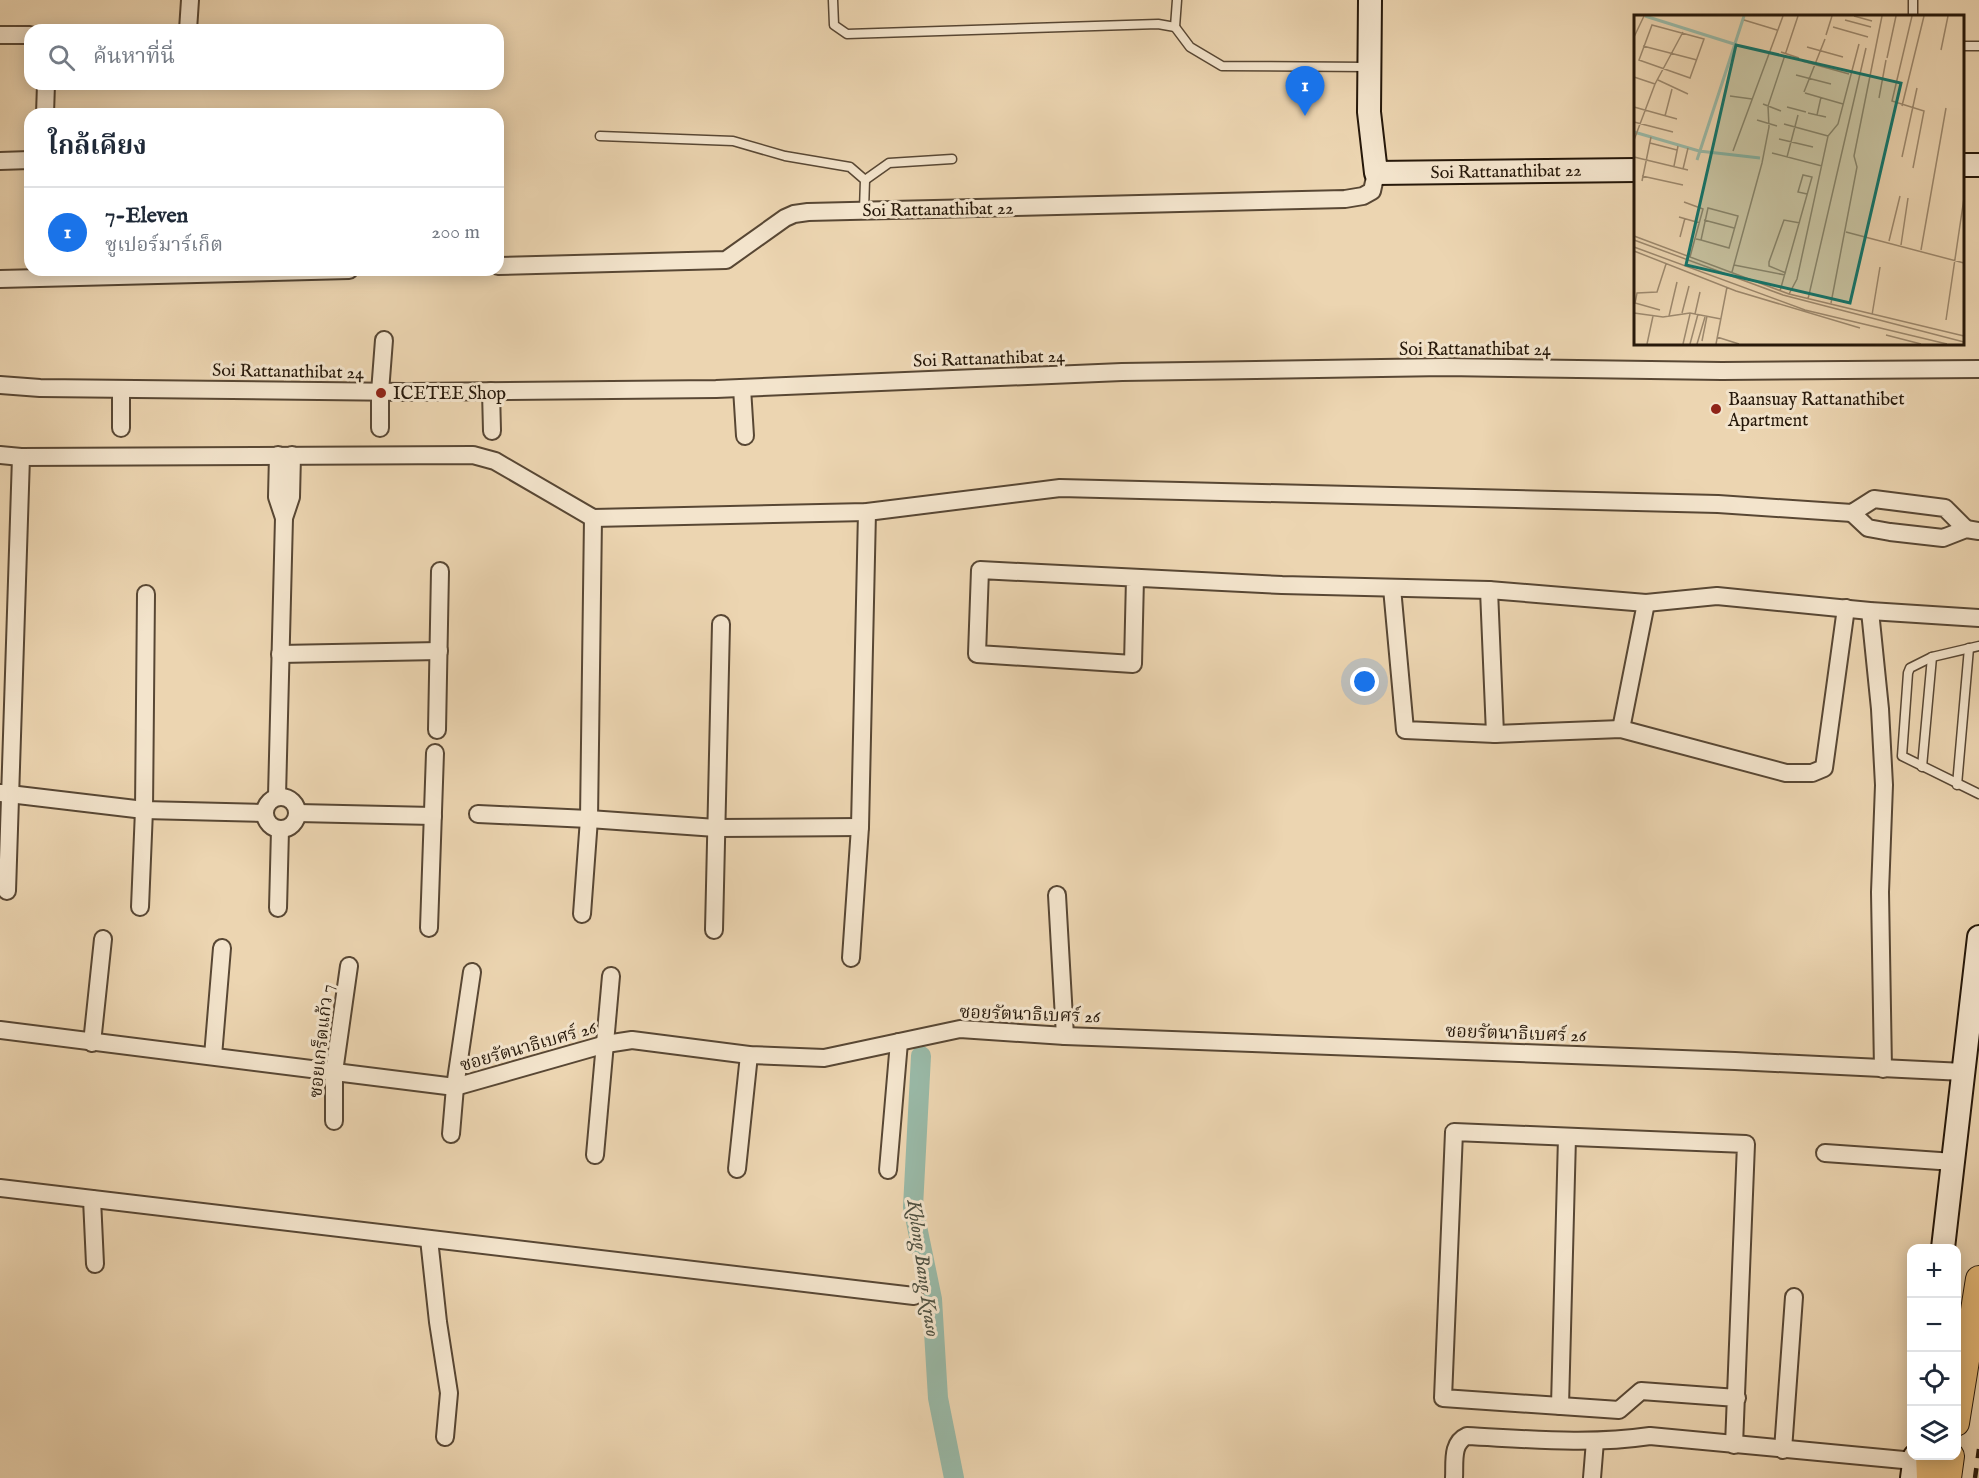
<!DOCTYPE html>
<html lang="th">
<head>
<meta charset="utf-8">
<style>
	:root { --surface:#fff; --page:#f6f6f7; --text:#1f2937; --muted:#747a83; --line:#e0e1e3; --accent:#1a73e8 }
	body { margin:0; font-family:"IM FELL English","Noto Serif Thai",serif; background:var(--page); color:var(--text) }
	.controls { position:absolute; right:18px; bottom:18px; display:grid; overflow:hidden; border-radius:12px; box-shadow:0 3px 15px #0003 }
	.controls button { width:54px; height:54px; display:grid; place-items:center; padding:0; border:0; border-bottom:2px solid var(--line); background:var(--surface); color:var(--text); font:30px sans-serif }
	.you { position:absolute; left:1365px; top:682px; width:21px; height:21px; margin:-15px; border:4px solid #fff; border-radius:50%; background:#1a73e8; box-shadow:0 0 0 9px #1a73e833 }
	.badge { display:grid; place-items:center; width:39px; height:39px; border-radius:50%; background:var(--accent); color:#fff; font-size:20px; font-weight:700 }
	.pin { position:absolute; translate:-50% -50px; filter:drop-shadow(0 2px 3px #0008) }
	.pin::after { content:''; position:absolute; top:32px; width:21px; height:18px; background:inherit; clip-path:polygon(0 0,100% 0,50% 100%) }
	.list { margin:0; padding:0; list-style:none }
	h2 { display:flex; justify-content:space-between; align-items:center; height:78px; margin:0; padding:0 24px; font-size:26px }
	h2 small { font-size:20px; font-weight:400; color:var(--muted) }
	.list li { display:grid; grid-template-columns:39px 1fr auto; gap:18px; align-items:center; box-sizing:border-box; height:90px; padding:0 24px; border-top:2px solid var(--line) }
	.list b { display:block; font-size:22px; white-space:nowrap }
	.list p { margin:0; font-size:20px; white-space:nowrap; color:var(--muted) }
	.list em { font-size:20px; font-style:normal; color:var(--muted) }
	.icon { flex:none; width:33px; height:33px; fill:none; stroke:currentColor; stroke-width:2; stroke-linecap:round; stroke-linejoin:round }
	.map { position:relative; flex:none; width:1979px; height:1478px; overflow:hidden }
	.search { position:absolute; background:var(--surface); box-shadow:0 3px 15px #0003; left:24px; top:24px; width:480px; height:66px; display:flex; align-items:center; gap:15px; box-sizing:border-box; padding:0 21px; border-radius:18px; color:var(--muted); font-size:22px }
	.panel { position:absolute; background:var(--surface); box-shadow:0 3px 15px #0003; left:24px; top:108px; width:480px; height:168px; border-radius:18px }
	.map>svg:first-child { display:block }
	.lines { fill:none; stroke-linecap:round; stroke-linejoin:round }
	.canal { stroke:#99b9a7; stroke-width:20 }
	.lane-casing { stroke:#584734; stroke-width:11 }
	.street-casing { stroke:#584734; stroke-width:20 }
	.secondary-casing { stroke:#26180a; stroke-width:26 }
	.primary-casing { stroke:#26180a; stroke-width:28 }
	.lane { stroke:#f3e4cc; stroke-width:8 }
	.street { stroke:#f3e4cc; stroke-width:16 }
	.secondary { stroke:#f3e4cc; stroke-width:22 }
	.primary { stroke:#e6ba78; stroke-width:26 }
	.rail { stroke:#26180a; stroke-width:4.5; stroke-dasharray:10 10; stroke-linecap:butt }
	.poi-dot { fill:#8f2418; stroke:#f3e4cc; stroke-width:2 }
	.labels { text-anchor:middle; stroke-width:6; stroke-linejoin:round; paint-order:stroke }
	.street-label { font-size:18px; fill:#26180a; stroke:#f3e4cc }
	.poi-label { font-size:18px; fill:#26180a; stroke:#f3e4cc; text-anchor:start }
	.water-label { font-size:20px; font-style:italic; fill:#4e5041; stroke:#f3e4cc }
	.inset-river { fill:none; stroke:#99b9a7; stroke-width:3 }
	.inset-road { fill:none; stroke:#9d896e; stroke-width:1.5 }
	.view { fill:#0f766e; fill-opacity:0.15; stroke:#0f766e; stroke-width:3 }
	.inset-edge { fill:none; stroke:#26180a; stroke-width:3 }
</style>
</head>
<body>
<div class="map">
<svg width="1979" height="1478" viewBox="0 0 1979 1478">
	<rect width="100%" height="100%" fill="#ecd5b1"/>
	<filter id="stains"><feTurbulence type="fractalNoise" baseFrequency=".00333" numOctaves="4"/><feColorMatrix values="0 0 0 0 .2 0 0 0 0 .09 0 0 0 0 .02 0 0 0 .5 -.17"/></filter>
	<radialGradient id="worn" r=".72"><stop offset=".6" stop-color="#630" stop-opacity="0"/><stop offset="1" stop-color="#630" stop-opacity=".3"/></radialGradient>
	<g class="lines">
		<!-- canal -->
		<path class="canal" d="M921 1056 913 1207 932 1299 938 1398 954 1478"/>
		<defs>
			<g id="lane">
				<path d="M833 0 834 25 847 34 1158 24 1175 27 1190 47 1222 66 1369 67"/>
				<path d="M1913 0V16"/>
				<path d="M1175 27 1177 0"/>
				<path d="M1962 46H1979"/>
				<path d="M600 136 733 141 785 156 850 167 865 180 864 210"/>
				<path d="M865 180 889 163 952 159"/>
				<path d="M1979 646 1932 657 1910 668 1908 673 1902 756 1979 794"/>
				<path d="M1922 767 1932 657"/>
				<path d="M1957 785 1969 648"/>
			</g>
			<g id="street">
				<path d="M188 30 190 0"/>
				<path d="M0 35H30"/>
				<path d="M45 114 46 84"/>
				<path d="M0 161 30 160"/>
				<path d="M498 266 726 260 785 218 794 214 808 212 1345 199 1363 196 1372 191 1376 173"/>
				<path d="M0 279 349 270"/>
				<path d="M0 385 40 388 406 392 716 389 1122 372 1445 367 1722 371 1979 369"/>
				<path d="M742 388 745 436"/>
				<path d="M121 389V428"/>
				<path d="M491 391 492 431"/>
				<path d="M380 428V392L384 340"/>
				<path d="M0 455 21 457 473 455 495 461 593 518 867 512 1060 488 1718 504 1852 513 1874 499 1945 508 1966 529"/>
				<path d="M278 455 277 497 284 518"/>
				<path d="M1852 513 1868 528 1890 532 1943 538 1966 529 1979 531"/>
				<path d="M1135 578 1133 664 977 654 980 570 1282 585 1489 590 1646 603 1717 596 1870 611 1979 618"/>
				<path d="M1392 588 1405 730 1495 734 1621 729 1786 773H1812L1824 768 1846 608"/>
				<path d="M1489 590 1495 734"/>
				<path d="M1870 611 1880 709 1884 785 1880 892 1883 1069"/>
				<path d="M280 654 439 651"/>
				<path d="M1621 729 1646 603"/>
				<path d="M437 730 440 571"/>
				<path d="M1 793 144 810 264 813"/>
				<path d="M277 796 284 518 291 497 292 455"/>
				<circle cx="281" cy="813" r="16"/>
				<path d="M298 813 433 816"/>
				<path d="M478 814 589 819 716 828 860 827"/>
				<path d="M7 891 21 457"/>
				<path d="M1057 895 1065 1036"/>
				<path d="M140 907 144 810 146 594"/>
				<path d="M278 908 280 830"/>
				<path d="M582 914 589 819 593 518"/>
				<path d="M429 928 435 753"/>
				<path d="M714 930 721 624"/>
				<path d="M851 958 860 827 867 512"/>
				<path d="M0 1030 455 1087 606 1044 632 1040 749 1055 824 1058 960 1029 1065 1036 1735 1061 1964 1072"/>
				<path d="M92 1043 103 939"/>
				<path d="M213 1056 222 948"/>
				<path d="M334 1121V1072L349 966"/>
				<path d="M451 1134 455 1087 472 972"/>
				<path d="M1825 1153 1954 1162"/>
				<path d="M595 1155 611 976"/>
				<path d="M737 1169 749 1055"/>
				<path d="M888 1170 899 1042"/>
				<path d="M0 1188 914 1296"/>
				<path d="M92 1199 95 1264"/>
				<path d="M429 1239 438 1322 449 1393 445 1437"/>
				<path d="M1560 1406 1567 1137"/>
				<path d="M1734 1445 1746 1144 1454 1132 1443 1398 1619 1410 1641 1391 1737 1398"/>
				<path d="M1783 1450 1794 1297"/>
				<path d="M1454 1478C1455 1463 1451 1443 1467 1436 1528 1439 1589 1445 1650 1436L1914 1461"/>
				<path d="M1592 1478 1595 1441"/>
			</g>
			<g id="secondary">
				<path d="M1370 0 1369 112 1376 173 1636 170"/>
				<path d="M1962 165H1979"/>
				<path d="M1943 1248 1979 937"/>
				<path d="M1912 1478 1915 1456"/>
			</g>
			<g id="primary">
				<path d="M1956 1423 1979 1279"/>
				<path d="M1929 1456 1930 1478"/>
				<path d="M1948 1478 1951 1456"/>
			</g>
		</defs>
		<!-- lane casing -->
		<use href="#lane" class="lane-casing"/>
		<!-- street casing -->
		<use href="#street" class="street-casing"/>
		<!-- secondary casing -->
		<use href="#secondary" class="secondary-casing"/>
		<!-- primary casing -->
		<use href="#primary" class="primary-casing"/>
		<!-- lane -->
		<use href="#lane" class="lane"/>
		<!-- street -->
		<use href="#street" class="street"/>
		<!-- secondary -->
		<use href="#secondary" class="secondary"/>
		<!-- primary -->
		<use href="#primary" class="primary"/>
		<!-- rail -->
		<path class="rail" d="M1975 1478 1979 1449"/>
	</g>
	<!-- markers -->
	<g class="poi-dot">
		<circle cx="381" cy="393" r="6"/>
		<circle cx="1716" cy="409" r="6"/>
	</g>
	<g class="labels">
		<!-- street labels -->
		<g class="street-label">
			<text transform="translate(1506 171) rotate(-1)" y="6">Soi Rattanathibat 22</text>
			<text transform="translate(938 209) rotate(-1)" y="6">Soi Rattanathibat 22</text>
			<text x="1475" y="355">Soi Rattanathibat 24</text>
			<text transform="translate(989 358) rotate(-2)" y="6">Soi Rattanathibat 24</text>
			<text transform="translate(288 371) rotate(1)" y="6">Soi Rattanathibat 24</text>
			<text transform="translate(1030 1014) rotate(2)" y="6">ซอยรัตนาธิเบศร์ 26</text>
			<text transform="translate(1516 1033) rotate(2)" y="6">ซอยรัตนาธิเบศร์ 26</text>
			<text transform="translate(321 1041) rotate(-84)" y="6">ซอยเกร็ดแก้ว 7</text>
			<text transform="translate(528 1046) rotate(-16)" y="6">ซอยรัตนาธิเบศร์ 26</text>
		</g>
		<!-- poi labels -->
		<g class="poi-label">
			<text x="393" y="399">ICETEE Shop</text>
			<text x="1728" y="405">Baansuay Rattanathibet<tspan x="1728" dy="21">Apartment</tspan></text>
		</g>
		<!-- water labels -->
		<g class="water-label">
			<text transform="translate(924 1268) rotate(82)" y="7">Khlong Bang Kraso</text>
		</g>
	</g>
	<!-- overview -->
	<g transform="translate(1634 15)">
		<rect width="330" height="330" fill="#ecd5b1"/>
		<path class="inset-river" d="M11 1 100 29M0 117 65 136 126 143M63 145 110 1"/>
		<path class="inset-road" d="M220 1 238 6M278 1 258 86 290 96 279 153M110 5 143 15M211 5 237 12M18 10 70 24 56 63 5 45ZM199 12 234 22M192 20 198 1M0 22 10 1M9 31 63 45M173 32 209 42M307 35 314 1M147 37 165 43M253 43 262 1M168 46 215 59M162 60 197 69M0 62 21 69M24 65 54 79M170 77 191 24M171 78 209 89M96 81 118 84M245 83 252 45M129 89 147 96M268 91 290 1M0 92 43 104M153 92 172 97M174 98 192 102M183 100 187 82M31 101 38 74M123 105 143 111M0 107 39 117M150 109 194 121M145 124 179 132M0 125 21 69 49 17M16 128 43 135M99 136 149 1M138 138 188 151M0 142 54 155M153 142 164 100M268 142 283 73M40 151 44 131M49 154 54 133M8 161 49 170M8 166 17 122M50 187 69 194 56 242M45 202 66 208M70 205 100 213M212 217 330 248M0 221 155 279 330 321M46 222 51 203M62 224 67 225 95 233 104 201 74 193 67 225M0 225 149 280 330 327M255 226 266 181M267 230 274 183M0 232 171 295 313 329M287 235 312 93M0 236 102 276 226 313M100 250 151 260M98 257 128 148 135 112 134 91 164 1M152 258 135 251V247L150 205 166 208M146 276 178 162 169 160 164 177 173 179M155 279 163 264 194 121 204 109 225 29M174 284 232 33M197 288 223 152 220 141 248 1M26 295 1 288 3 278 23 277 32 249M0 298 29 302 56 298 87 304M48 298 55 271M61 299 66 277M238 300 246 252M35 301 43 267M312 305 330 183M252 320 287 329M83 322 105 329M68 326 73 301M13 329 19 301M49 329 56 299M56 329 64 299M63 329 71 302M82 329 93 272"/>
		<path class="view" d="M102 30 267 68 216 288 52 250Z"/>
		<rect width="330" height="330" class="inset-edge"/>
	</g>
	<rect width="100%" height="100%" filter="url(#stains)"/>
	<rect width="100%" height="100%" fill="url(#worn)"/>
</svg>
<div class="controls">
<button>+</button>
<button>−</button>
<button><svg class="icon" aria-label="locate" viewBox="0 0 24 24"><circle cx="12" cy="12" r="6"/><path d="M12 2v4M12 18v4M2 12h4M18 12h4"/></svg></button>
<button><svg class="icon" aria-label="layers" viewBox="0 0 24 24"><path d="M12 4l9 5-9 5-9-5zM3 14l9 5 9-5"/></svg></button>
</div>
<div class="you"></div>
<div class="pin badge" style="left:1305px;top:116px">1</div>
<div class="search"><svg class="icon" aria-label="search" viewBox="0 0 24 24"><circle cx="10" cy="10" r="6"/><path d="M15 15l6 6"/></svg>ค้นหาที่นี่</div>
<section class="panel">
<h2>ใกล้เคียง<small></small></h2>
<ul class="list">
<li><span class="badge">1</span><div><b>7-Eleven</b><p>ซูเปอร์มาร์เก็ต</p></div><em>200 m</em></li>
</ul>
</section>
</div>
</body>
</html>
